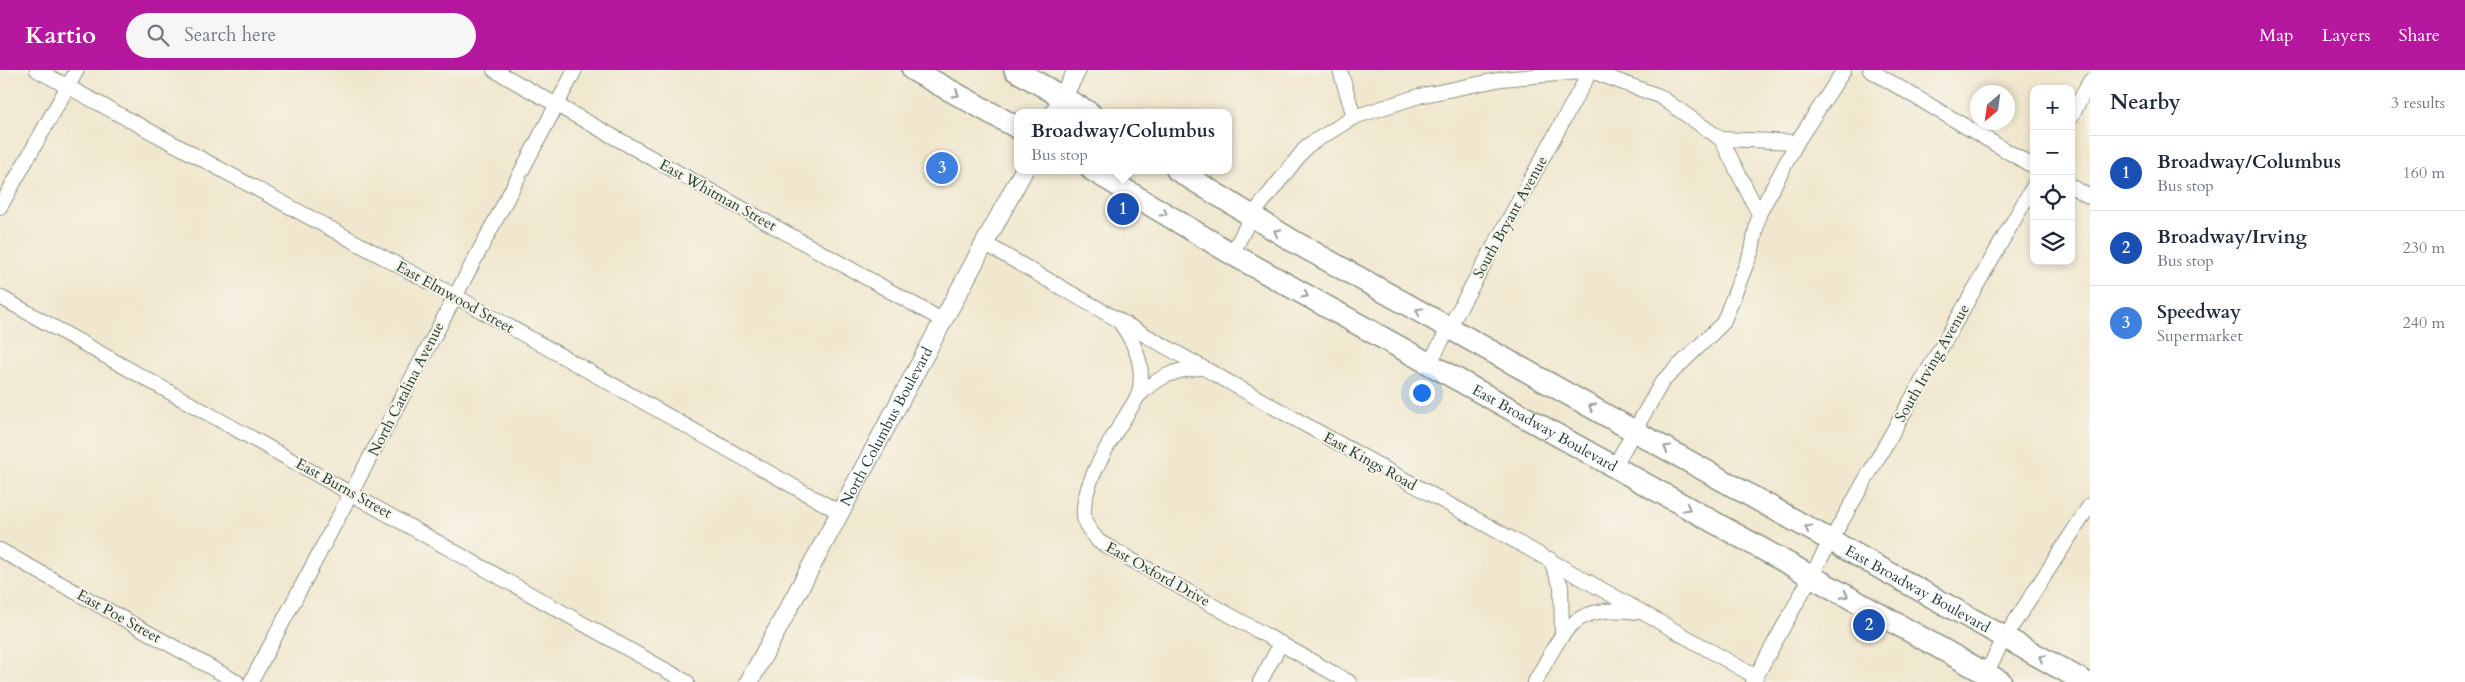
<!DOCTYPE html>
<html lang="en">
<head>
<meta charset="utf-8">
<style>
	:root { --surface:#fff; --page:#f6f6f7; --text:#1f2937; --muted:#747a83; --line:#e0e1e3; --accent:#b5179e }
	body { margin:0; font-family:Cardo,serif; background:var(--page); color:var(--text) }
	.controls { position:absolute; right:15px; top:15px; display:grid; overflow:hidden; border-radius:10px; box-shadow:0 2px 8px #0003 }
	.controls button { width:45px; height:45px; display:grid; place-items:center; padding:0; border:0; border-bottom:1px solid var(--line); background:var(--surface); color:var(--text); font:25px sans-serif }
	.compass { position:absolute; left:1970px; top:15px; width:45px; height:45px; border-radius:50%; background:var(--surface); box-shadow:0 2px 8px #0003; rotate:209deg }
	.you { position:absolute; left:1421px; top:322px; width:18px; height:18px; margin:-12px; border:4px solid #fff; border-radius:50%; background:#1a73e8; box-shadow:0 0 0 8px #1a73e833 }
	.badge { display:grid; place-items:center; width:32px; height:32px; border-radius:50%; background:var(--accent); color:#fff; font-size:16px; font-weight:700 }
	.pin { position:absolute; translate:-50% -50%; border:2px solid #fff; box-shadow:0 1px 5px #0006 }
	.popup { position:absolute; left:1014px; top:39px; width:218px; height:65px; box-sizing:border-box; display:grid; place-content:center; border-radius:10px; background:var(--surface); filter:drop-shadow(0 1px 4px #0005); font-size:16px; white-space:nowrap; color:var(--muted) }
	.popup b { font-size:19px; color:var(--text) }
	.popup::after { content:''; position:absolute; left:50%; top:100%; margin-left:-10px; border:10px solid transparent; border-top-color:var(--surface) }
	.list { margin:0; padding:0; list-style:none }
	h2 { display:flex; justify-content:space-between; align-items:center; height:65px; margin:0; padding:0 20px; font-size:21px }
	h2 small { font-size:16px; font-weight:400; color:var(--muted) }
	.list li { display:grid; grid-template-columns:32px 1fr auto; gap:15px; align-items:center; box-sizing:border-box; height:75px; padding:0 20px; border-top:1px solid var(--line) }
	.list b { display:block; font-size:19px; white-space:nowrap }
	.list p { margin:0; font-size:16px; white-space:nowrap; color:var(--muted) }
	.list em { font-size:16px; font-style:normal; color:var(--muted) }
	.icon { flex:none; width:28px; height:28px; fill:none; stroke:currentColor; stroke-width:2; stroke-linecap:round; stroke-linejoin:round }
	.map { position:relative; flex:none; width:2090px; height:612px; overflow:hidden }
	header { display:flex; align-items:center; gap:30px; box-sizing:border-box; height:70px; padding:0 25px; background:var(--accent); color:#fff }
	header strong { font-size:24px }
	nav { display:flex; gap:28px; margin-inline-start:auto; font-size:18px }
	.search { width:350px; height:45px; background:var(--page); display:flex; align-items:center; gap:12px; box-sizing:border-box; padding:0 18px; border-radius:28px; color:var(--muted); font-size:19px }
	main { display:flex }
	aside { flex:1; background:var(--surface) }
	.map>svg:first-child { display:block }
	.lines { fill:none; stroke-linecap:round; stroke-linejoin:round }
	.minor-casing { stroke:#889281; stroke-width:16 }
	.tertiary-casing { stroke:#889281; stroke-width:20 }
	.primary-casing { stroke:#889281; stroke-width:24 }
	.minor { stroke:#fff; stroke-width:14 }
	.tertiary { stroke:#fff; stroke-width:18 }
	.primary { stroke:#fff; stroke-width:21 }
	.oneway { stroke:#8f9e9a }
	.labels { text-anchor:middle; stroke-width:4; stroke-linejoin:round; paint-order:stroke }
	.street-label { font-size:15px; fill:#1f3d34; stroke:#f7f3e8 }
</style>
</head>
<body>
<header>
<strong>Kartio</strong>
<div class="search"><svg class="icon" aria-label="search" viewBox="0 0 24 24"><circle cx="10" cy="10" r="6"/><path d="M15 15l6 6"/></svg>Search here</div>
<nav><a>Map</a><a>Layers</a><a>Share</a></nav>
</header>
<main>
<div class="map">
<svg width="2090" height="612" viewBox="0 0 2090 612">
	<rect width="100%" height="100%" fill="#f7f3e8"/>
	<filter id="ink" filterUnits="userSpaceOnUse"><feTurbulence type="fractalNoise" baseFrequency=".02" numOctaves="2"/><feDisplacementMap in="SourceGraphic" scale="10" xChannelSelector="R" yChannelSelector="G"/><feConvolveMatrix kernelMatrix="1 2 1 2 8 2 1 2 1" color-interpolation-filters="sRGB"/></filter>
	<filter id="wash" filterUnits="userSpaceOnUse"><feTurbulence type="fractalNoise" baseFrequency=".0096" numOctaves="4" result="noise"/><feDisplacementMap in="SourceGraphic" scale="20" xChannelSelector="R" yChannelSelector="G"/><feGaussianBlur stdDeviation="1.12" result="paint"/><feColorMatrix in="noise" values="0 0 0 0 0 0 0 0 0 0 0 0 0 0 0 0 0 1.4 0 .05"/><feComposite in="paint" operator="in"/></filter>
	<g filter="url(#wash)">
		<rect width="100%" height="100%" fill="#f0e7ce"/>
	</g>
	<g filter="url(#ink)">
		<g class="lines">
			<defs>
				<g id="minor">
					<path d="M37 0 455 226 839 442"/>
					<path d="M494 0 942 250"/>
					<path d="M1340 0 1354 47"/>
					<path d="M1870 0 2029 94"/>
					<path d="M2071 47 2090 11"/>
					<path d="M1721 69 1759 144"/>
					<path d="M2071 116 2090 127"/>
					<path d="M0 137 77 0"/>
					<path d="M984 173C1239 322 1500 459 1756 607"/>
					<path d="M1232 184 1251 147 1307 76 1354 47 1419 26 1502 9 1591 1 1659 26 1721 69 1797 72"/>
					<path d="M0 227 687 612"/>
					<path d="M1121 254C1137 276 1146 300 1138 326 1120 357 1076 417 1085 452 1087 458 1095 466 1098 471L1349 612"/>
					<path d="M1429 294 1591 0"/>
					<path d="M1138 326C1159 307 1172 300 1200 298"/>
					<path d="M1614 397 1662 312 1723 253 1752 180 1759 144 1797 72 1844 0"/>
					<path d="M0 480 237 612"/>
					<path d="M1550 489 1561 516 1562 563"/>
					<path d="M1986 603 2005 567 2090 435"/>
					<path d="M251 612 575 0"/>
					<path d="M1260 612 1281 573"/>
					<path d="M1535 612C1564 560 1570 534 1638 542"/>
					<path d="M1753 612 1831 470 2034 115"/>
				</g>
				<g id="tertiary">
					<path d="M1054 43 1077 0"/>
					<path id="s1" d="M749 612 1024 100"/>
				</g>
				<g id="primary">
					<path d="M913 0 1018 58"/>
					<path d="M1015 0 1090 43"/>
					<path id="s2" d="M1092 100 1232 184 2001 612"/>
					<path id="s3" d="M1177 100 1293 171 2085 612"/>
				</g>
			</defs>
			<!-- minor casing -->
			<use href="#minor" class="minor-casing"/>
			<!-- tertiary casing -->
			<use href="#tertiary" class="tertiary-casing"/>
			<!-- primary casing -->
			<use href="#primary" class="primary-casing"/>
			<!-- minor -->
			<use href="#minor" class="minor"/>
			<!-- tertiary -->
			<use href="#tertiary" class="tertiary"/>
			<!-- primary -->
			<use href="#primary" class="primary"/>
		</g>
		<!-- one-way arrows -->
		<defs><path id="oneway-chevron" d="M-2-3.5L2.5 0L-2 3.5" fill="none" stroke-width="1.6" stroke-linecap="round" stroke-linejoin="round" transform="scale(1.25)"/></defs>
		<g class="oneway">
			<use href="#oneway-chevron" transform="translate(956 24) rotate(29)"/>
			<use href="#oneway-chevron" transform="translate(1164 143) rotate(31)"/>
			<use href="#oneway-chevron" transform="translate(1277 162) rotate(-150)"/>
			<use href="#oneway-chevron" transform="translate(1305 225) rotate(29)"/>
			<use href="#oneway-chevron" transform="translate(1419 241) rotate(-151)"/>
			<use href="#oneway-chevron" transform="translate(1592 337) rotate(-151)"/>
			<use href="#oneway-chevron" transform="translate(1667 378) rotate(-151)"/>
			<use href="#oneway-chevron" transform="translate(1687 438) rotate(29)"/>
			<use href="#oneway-chevron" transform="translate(1808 458) rotate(-151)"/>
			<use href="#oneway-chevron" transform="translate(1845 525) rotate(28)"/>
			<use href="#oneway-chevron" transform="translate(2042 588) rotate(-151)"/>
		</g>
	</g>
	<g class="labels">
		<!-- street labels -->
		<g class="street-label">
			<text transform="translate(718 125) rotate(29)" y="5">East Whitman Street</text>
			<text transform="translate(1510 147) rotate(-61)" y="5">South Bryant Avenue</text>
			<text transform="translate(455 227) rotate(29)" y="5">East Elmwood Street</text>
			<text transform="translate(1932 293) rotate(-60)" y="5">South Irving Avenue</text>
			<text transform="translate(406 319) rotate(-63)" y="5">North Catalina Avenue</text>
			<text dy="5" stroke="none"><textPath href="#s1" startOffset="290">North Columbus Boulevard</textPath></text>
			<text dy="5" stroke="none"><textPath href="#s2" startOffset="521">East Broadway Boulevard</textPath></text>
			<text transform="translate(1370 391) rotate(29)" y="5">East Kings Road</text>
			<text transform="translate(344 418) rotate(29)" y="5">East Burns Street</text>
			<text transform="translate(1158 504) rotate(29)" y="5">East Oxford Drive</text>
			<text dy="5" stroke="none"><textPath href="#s3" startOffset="851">East Broadway Boulevard</textPath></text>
			<text transform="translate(119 546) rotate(29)" y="5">East Poe Street</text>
		</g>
	</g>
</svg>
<div class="controls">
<button>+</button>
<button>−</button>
<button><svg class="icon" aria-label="locate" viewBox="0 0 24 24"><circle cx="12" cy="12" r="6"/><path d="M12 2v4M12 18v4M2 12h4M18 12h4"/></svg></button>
<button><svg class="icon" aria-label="layers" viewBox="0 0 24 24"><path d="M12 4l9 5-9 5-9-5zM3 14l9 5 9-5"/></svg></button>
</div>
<svg class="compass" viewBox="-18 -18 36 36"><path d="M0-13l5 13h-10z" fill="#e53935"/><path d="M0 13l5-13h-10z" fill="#747a83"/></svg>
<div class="you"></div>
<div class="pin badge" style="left:1123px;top:139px;background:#1a4fb4">1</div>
<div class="popup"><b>Broadway/Columbus</b>Bus stop</div>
<div class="pin badge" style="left:1869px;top:555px;background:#1a4fb4">2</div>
<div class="pin badge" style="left:942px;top:98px;background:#3f7fe0">3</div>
</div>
<aside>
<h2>Nearby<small>3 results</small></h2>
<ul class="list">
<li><span class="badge" style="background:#1a4fb4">1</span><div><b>Broadway/Columbus</b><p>Bus stop</p></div><em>160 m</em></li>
<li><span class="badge" style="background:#1a4fb4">2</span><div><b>Broadway/Irving</b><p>Bus stop</p></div><em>230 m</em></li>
<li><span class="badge" style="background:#3f7fe0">3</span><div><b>Speedway</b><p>Supermarket</p></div><em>240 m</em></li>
</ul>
</aside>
</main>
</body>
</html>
